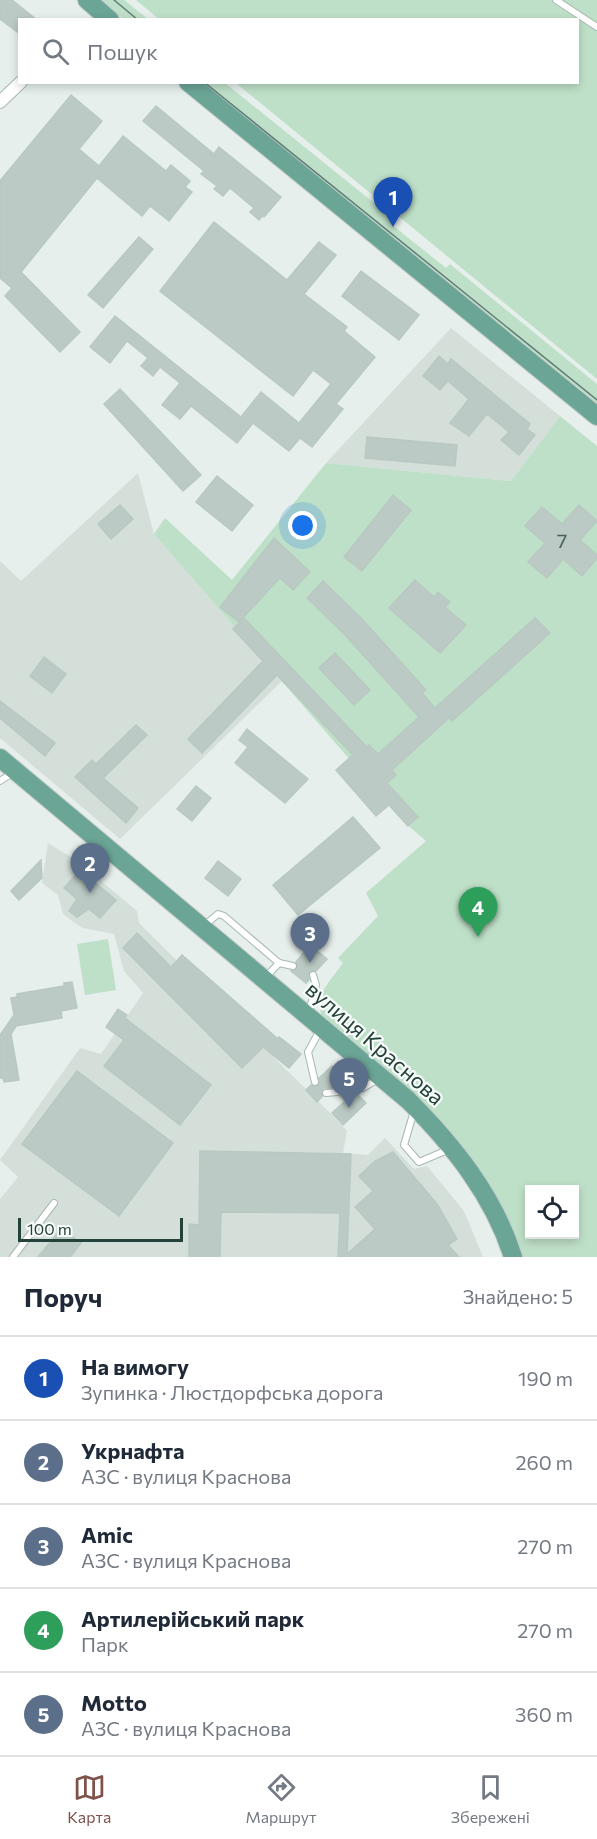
<!DOCTYPE html>
<html lang="uk">
<head>
<meta charset="utf-8">
<style>
	:root { --surface:#fff; --page:#f6f6f7; --text:#1f2937; --muted:#747a83; --line:#e0e1e3; --accent:#7f5249 }
	body { margin:0; font-family:Commissioner,sans-serif; background:var(--page); color:var(--text) }
	.controls { position:absolute; right:18px; bottom:18px; display:grid; overflow:hidden; border-radius:0px; box-shadow:0 3px 9px #0003 }
	.controls button { width:54px; height:54px; display:grid; place-items:center; padding:0; border:0; border-bottom:2px solid var(--line); background:var(--surface); color:var(--text); font:30px sans-serif }
	.scale { position:absolute; left:18px; bottom:15px; width:165px; box-sizing:border-box; padding-left:6px; border:3px solid #24423a; border-top:0; font-size:16px; line-height:21px; white-space:nowrap; color:#24423a; -webkit-text-stroke:4px #f7fbf9; paint-order:stroke }
	.you { position:absolute; left:303px; top:526px; width:21px; height:21px; margin:-15px; border:4px solid #fff; border-radius:50%; background:#1a73e8; box-shadow:0 0 0 9px #1a73e833 }
	.badge { display:grid; place-items:center; width:39px; height:39px; border-radius:50%; background:var(--accent); color:#fff; font-size:20px; font-weight:700 }
	.pin { position:absolute; translate:-50% -50px; filter:drop-shadow(0 2px 3px #0008) }
	.pin::after { content:''; position:absolute; top:32px; width:21px; height:18px; background:inherit; clip-path:polygon(0 0,100% 0,50% 100%) }
	.list { margin:0; padding:0; list-style:none }
	h2 { display:flex; justify-content:space-between; align-items:center; height:78px; margin:0; padding:0 24px; font-size:26px }
	h2 small { font-size:20px; font-weight:400; color:var(--muted) }
	.list li { display:grid; grid-template-columns:39px 1fr auto; gap:18px; align-items:center; box-sizing:border-box; height:84px; padding:0 24px; border-top:2px solid var(--line) }
	.list b { display:block; font-size:22px; white-space:nowrap }
	.list p { margin:0; font-size:20px; white-space:nowrap; color:var(--muted) }
	.list em { font-size:20px; font-style:normal; color:var(--muted) }
	.icon { flex:none; width:33px; height:33px; fill:none; stroke:currentColor; stroke-width:2; stroke-linecap:round; stroke-linejoin:round }
	.map { position:relative; flex:none; width:597px; height:1257px; overflow:hidden }
	.search { position:absolute; background:var(--surface); box-shadow:0 3px 9px #0003; left:18px; right:18px; top:18px; height:66px; display:flex; align-items:center; gap:15px; box-sizing:border-box; padding:0 21px; border-radius:0px; color:var(--muted); font-size:22px }
	.sheet { height:498px; background:var(--surface) }
	nav { display:flex; justify-content:space-around; align-items:center; box-sizing:border-box; height:84px; border-top:2px solid var(--line); background:var(--surface); font-size:16px; color:var(--muted) }
	nav a { display:grid; justify-items:center; gap:3px }
	nav .on { color:var(--accent) }
	.map>svg:first-child { display:block }
	.built { fill:#d4dfda }
	.green { fill:#bfe0c8; fill-rule:evenodd }
	.building { fill:#bbcac4; stroke:#b8c9c2; stroke-width:1.5 }
	.lines { fill:none; stroke-linecap:round; stroke-linejoin:round }
	.service-casing { stroke:#a8b8b2; stroke-width:8 }
	.minor-casing { stroke:#a8b8b2; stroke-width:14 }
	.primary-casing { stroke:#c2cac8; stroke-width:20 }
	.service { stroke:#fff; stroke-width:6 }
	.minor { stroke:#fff; stroke-width:12 }
	.primary { stroke:#6aa596; stroke-width:18 }
	.tram { stroke:#5f7d75; stroke-width:1.5 }
	.labels { text-anchor:middle; stroke-width:4.5; stroke-linejoin:round; paint-order:stroke }
	.number-label { font-size:20px; fill:#4a645c }
	.street-label { font-size:22px; fill:#24423a; stroke:#f7fbf9 }
</style>
</head>
<body>
<div class="map">
<svg width="597" height="1257" viewBox="0 0 597 1257">
	<rect width="100%" height="100%" fill="#e6efeb"/>
	<!-- built -->
	<g class="built">
		<path d="M451 328 560 416 511 481 326 463Z"/>
		<path d="M138 473 154 534 282 681 120 839 0 738V561L21 581Z"/>
		<path d="M48 843 76 860 137 911 139 923 332 1115 347 1131 343 1153 368 1155 385 1138 414 1169 427 1166 464 1211 483 1257H0V1199L18 1177 0 1160 80 1048 101 1054 143 993 124 971 114 934 83 928 75 923 63 914 58 895 42 883Z"/>
	</g>
	<!-- green -->
	<g class="green">
		<path d="M99 0H124L148 19H123Z"/>
		<path d="M136 0H597V379L236 83 578 82V20H160Z"/>
		<path d="M201 83H225L394 219 391 224 446 268 450 264 597 384V403Z"/>
		<path d="M560 416 597 446V1257H519L489 1193 324 1024C313 996 327 985 343 963L338 958 378 916 366 893 426 841 404 822 154 534 165 518 232 580 326 463 511 481ZM530 1190H574V1234H530Z"/>
		<path d="M108 939 116 990 85 995 77 944Z"/>
	</g>
	<!-- building -->
	<g class="building">
		<path d="M0 0H12L37 20H20V34L0 19Z"/>
		<path d="M71 95 102 121 79 149 99 166 123 136 166 171 171 165 190 181 185 187 192 192 169 221 150 206 142 216 97 178 21 272 80 332 60 352 5 296 12 288 0 278V181Z"/>
		<path d="M156 106 214 154 219 147 281 197 264 217 263 215 259 220 250 212 254 208 230 188 223 196 214 189 217 186 201 174 204 171 143 121Z"/>
		<path d="M214 222 287 280 319 242 336 255 304 294 347 327 344 331 375 357 336 404 343 409 312 447 300 438 289 451 253 423 237 443 191 406 180 419 162 405 180 383 160 367 153 376 141 366 148 358 127 341 110 363 90 347 115 316 241 417 261 392 299 423 331 384 313 370 293 396 160 291Z"/>
		<path d="M139 237 153 249 103 308 88 295Z"/>
		<path d="M361 271 419 315 399 340 342 296Z"/>
		<path d="M439 356 448 364 451 359 530 424 527 429 535 435 519 455 501 440 509 432 487 414 469 436 450 423 469 399 448 381 440 390 423 376Z"/>
		<path d="M120 389 201 475 183 491 104 404Z"/>
		<path d="M367 437 457 445 455 466 365 458Z"/>
		<path d="M217 476 253 505 232 531 196 502Z"/>
		<path d="M393 495 411 510 362 571 344 557Z"/>
		<path d="M120 505 133 519 111 539 98 524Z"/>
		<path d="M579 505 597 521 580 540 597 555V558L582 576 563 559 547 578 528 562 545 543 525 526 542 507 562 524Z"/>
		<path d="M274 538 310 572 293 590 280 578 239 622 220 607Z"/>
		<path d="M415 580 434 597 438 592 450 602 445 607 466 625 440 653 389 608Z"/>
		<path d="M323 581 362 619 426 690 422 693 435 708 535 618 550 633 452 721 449 718 392 770 396 775 387 783 418 817 408 826 389 805 376 816 336 770 353 755 277 675 202 753 188 739 263 661 233 629 244 618 367 747 369 745 378 754 419 717 345 635 307 598Z"/>
		<path d="M335 653 370 690 354 705 319 668Z"/>
		<path d="M44 657 66 674 52 693 30 676Z"/>
		<path d="M0 701 55 743 45 756 0 718Z"/>
		<path d="M136 725 147 735 103 778 138 808 126 823 75 777 92 760 96 764Z"/>
		<path d="M247 729 308 779 285 803 235 763 248 747 239 740Z"/>
		<path d="M196 786 211 798 192 821 177 809Z"/>
		<path d="M353 817 380 848 298 915 273 885Z"/>
		<path d="M41 860 42 878 19 900 11 891Z"/>
		<path d="M218 861 241 879 228 896 205 878Z"/>
		<path d="M80 870 116 900 100 918 89 909 77 917 69 911 77 899 64 888Z"/>
		<path d="M137 933 171 967 182 955 278 1039 279 1037 301 1054 289 1068 263 1047 242 1068 123 948Z"/>
		<path d="M310 945 327 959 316 971 309 972V980L306 983 291 971 297 969 296 962Z"/>
		<path d="M72 982 77 1008 61 1011 62 1018 16 1026 11 1034 19 1080 4 1082 3 1078H0V1035L14 1015 11 998 17 997V994L64 986V983Z"/>
		<path d="M118 1009 127 1015 125 1018 211 1085 180 1125 104 1066 124 1040 106 1027Z"/>
		<path d="M332 1066 343 1078 339 1082 342 1085 340 1088H323L322 1097 317 1102 306 1090 311 1085 318 1086 319 1078Z"/>
		<path d="M77 1071 173 1143 119 1216 22 1144Z"/>
		<path d="M342 1093 357 1094 366 1103 343 1125 332 1113 345 1101 340 1096Z"/>
		<path d="M200 1151 351 1154 347 1254 375 1229 355 1207 373 1191 359 1176 375 1161 393 1152 437 1204 457 1239 448 1245 459 1257H338L340 1213 221 1212 220 1257H189V1224L199 1225Z"/>
		<path d="M62 1228 81 1243 70 1257H38Z"/>
	</g>
	<g class="lines">
		<defs>
			<g id="service">
				<path d="M556 0 597 27"/>
				<path d="M0 781 12 773"/>
				<path d="M205 925 218 914 224 916 279 963 293 966"/>
				<path d="M265 978 279 963"/>
				<path d="M309 1012 316 985 313 975"/>
				<path d="M315 1082 308 1052 320 1030"/>
				<path d="M345 1089 363 1088 378 1079"/>
				<path d="M326 1093 337 1092"/>
				<path d="M414 1111 404 1145 419 1162 450 1149"/>
				<path d="M13 1257 54 1203"/>
			</g>
			<path id="minor" d="M0 102 21 82"/>
			<g id="primary">
				<path d="M87 0 110 20"/>
				<path d="M188 82 597 416"/>
				<path d="M0 758 408 1100C453 1145 494 1196 513 1257"/>
			</g>
		</defs>
		<!-- service casing -->
		<use href="#service" class="service-casing"/>
		<!-- minor casing -->
		<use href="#minor" class="minor-casing"/>
		<!-- primary casing -->
		<use href="#primary" class="primary-casing"/>
		<!-- service -->
		<use href="#service" class="service"/>
		<!-- minor -->
		<use href="#minor" class="minor"/>
		<!-- primary -->
		<use href="#primary" class="primary"/>
		<!-- tram -->
		<g class="tram">
			<path d="M114 0 138 20"/>
			<path d="M204 82 597 400"/>
		</g>
	</g>
	<g class="labels">
		<!-- number labels -->
		<g class="number-label">
			<text x="562" y="548">7</text>
		</g>
		<!-- street labels -->
		<g class="street-label">
			<text transform="translate(375 1043) rotate(41)" y="8">вулиця Краснова</text>
		</g>
	</g>
</svg>
<div class="controls">
<button><svg class="icon" aria-label="locate" viewBox="0 0 24 24"><circle cx="12" cy="12" r="6"/><path d="M12 2v4M12 18v4M2 12h4M18 12h4"/></svg></button>
</div>
<div class="scale">100 m</div>
<div class="you"></div>
<div class="pin badge" style="left:393px;top:227px;background:#1a4fb4">1</div>
<div class="pin badge" style="left:90px;top:893px;background:#5c6f8a">2</div>
<div class="pin badge" style="left:310px;top:963px;background:#5c6f8a">3</div>
<div class="pin badge" style="left:478px;top:937px;background:#2e9e5b">4</div>
<div class="pin badge" style="left:349px;top:1108px;background:#5c6f8a">5</div>
<div class="search"><svg class="icon" aria-label="search" viewBox="0 0 24 24"><circle cx="10" cy="10" r="6"/><path d="M15 15l6 6"/></svg>Пошук</div>
</div>
<section class="sheet">
<h2>Поруч<small>Знайдено: 5</small></h2>
<ul class="list">
<li><span class="badge" style="background:#1a4fb4">1</span><div><b>На вимогу</b><p>Зупинка · Люстдорфська дорога</p></div><em>190 m</em></li>
<li><span class="badge" style="background:#5c6f8a">2</span><div><b>Укрнафта</b><p>АЗС · вулиця Краснова</p></div><em>260 m</em></li>
<li><span class="badge" style="background:#5c6f8a">3</span><div><b>Amic</b><p>АЗС · вулиця Краснова</p></div><em>270 m</em></li>
<li><span class="badge" style="background:#2e9e5b">4</span><div><b>Артилерійський парк</b><p>Парк</p></div><em>270 m</em></li>
<li><span class="badge" style="background:#5c6f8a">5</span><div><b>Motto</b><p>АЗС · вулиця Краснова</p></div><em>360 m</em></li>
</ul>
</section>
<nav>
<a class="on"><svg class="icon" aria-label="map" viewBox="0 0 24 24"><path d="M3 6l6-2 6 2 6-2v14l-6 2-6-2-6 2zM9 4v14M15 6v14"/></svg>Карта</a>
<a><svg class="icon" aria-label="directions" viewBox="0 0 24 24"><path d="M12 3l9 9-9 9-9-9zM9 14v-3h6M13 9l2 2-2 2"/></svg>Маршрут</a>
<a><svg class="icon" aria-label="saved" viewBox="0 0 24 24"><path d="M7 4h10v16l-5-4-5 4z"/></svg>Збережені</a>
</nav>
</body>
</html>
